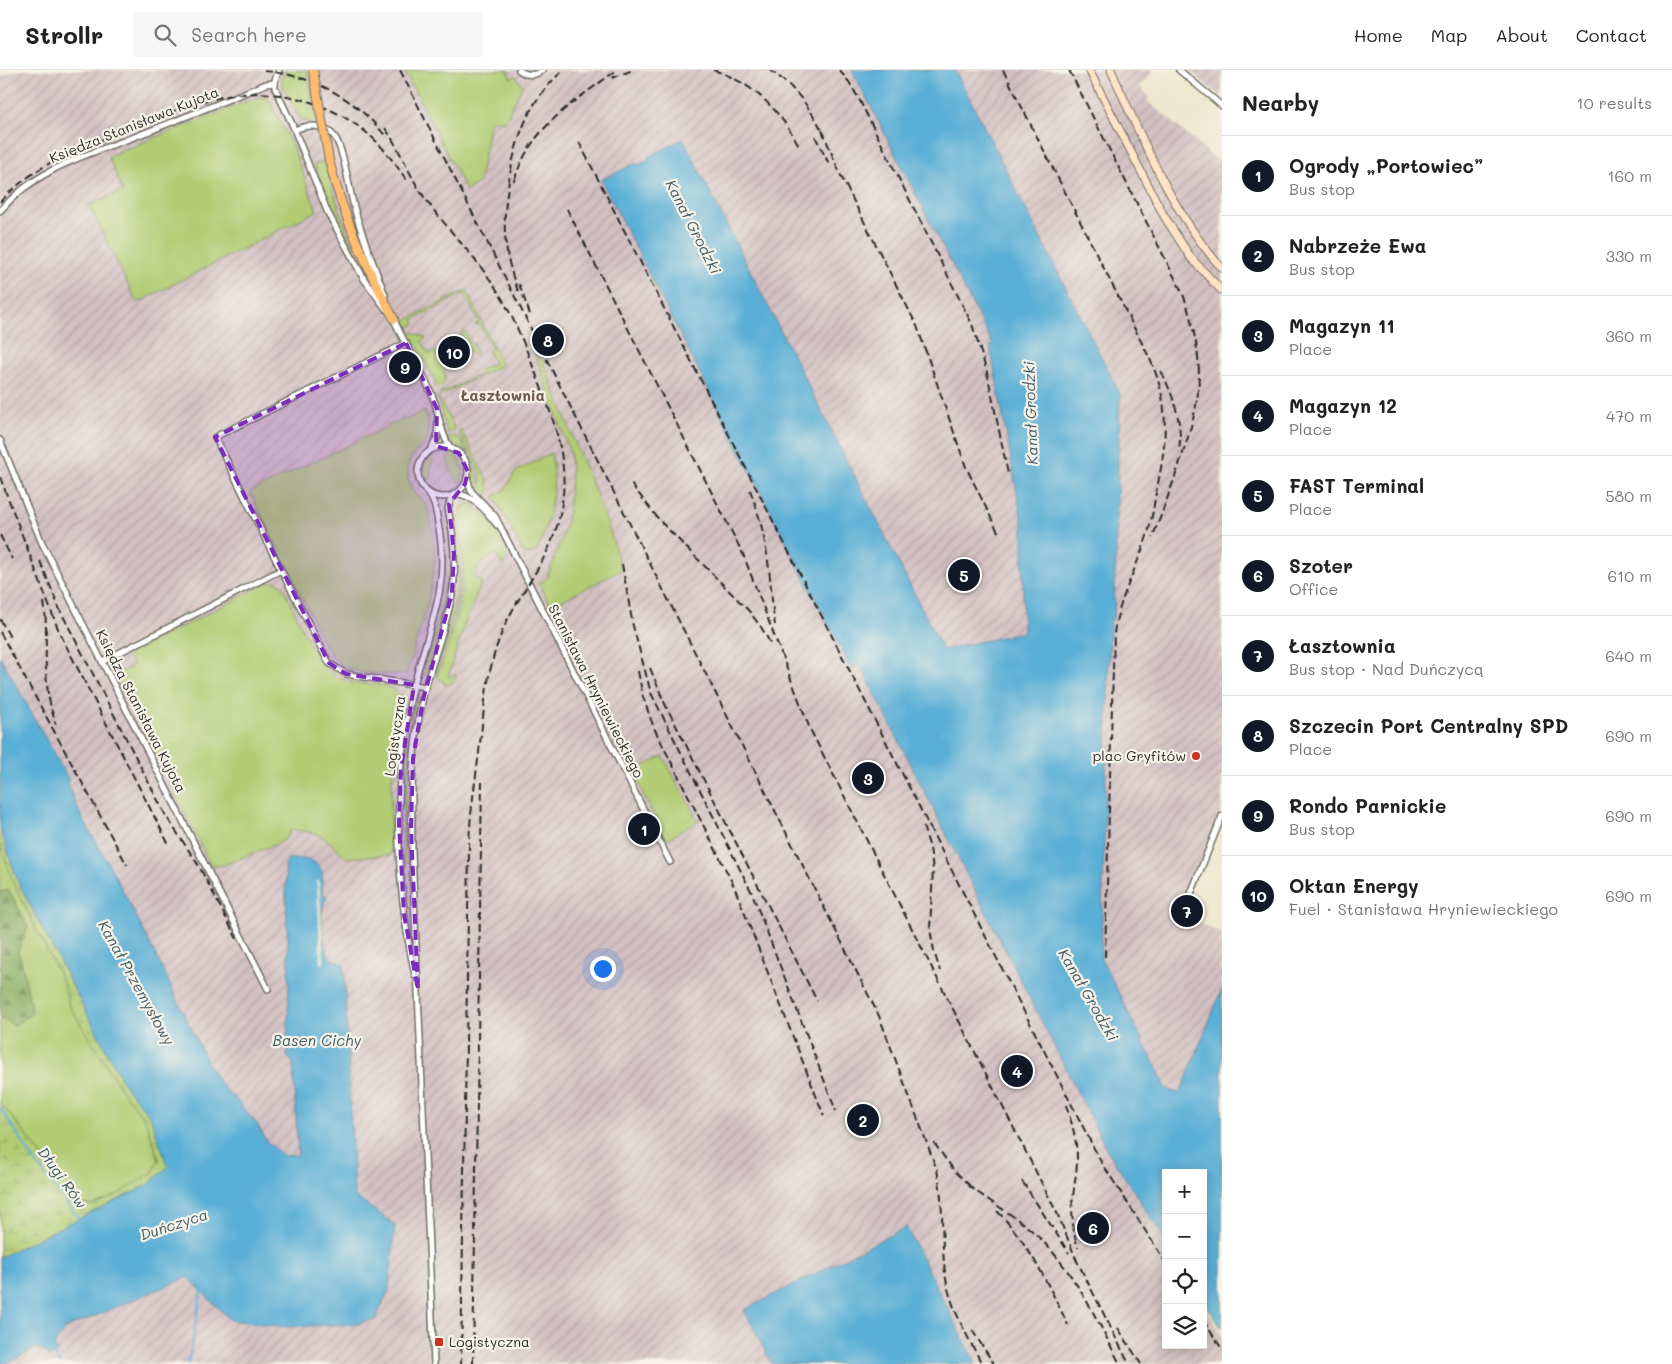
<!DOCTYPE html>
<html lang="en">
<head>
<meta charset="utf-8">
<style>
	:root { --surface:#fff; --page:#f6f6f6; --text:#222; --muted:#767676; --line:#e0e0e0; --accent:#111827 }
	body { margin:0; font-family:Mali,sans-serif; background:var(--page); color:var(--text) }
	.controls { position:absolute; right:15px; bottom:15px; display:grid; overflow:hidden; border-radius:0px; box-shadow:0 2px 12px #0003 }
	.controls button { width:45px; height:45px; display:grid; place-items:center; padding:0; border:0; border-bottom:1px solid var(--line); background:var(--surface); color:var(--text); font:25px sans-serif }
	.you { position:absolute; left:602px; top:898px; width:18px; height:18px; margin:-12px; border:4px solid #fff; border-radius:50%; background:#1a73e8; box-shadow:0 0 0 8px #1a73e833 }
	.badge { display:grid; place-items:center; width:32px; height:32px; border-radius:50%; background:var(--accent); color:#fff; font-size:16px; font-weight:700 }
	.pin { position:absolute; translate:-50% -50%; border:2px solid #fff; box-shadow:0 1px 5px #0006 }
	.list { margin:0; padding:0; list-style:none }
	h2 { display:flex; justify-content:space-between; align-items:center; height:65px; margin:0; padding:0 20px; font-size:21px }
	h2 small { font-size:16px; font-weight:400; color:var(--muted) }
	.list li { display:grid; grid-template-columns:32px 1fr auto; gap:15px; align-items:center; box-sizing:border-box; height:80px; padding:0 20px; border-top:1px solid var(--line) }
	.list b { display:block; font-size:19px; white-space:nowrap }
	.list p { margin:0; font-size:16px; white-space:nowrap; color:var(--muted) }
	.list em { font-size:16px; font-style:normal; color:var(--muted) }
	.icon { flex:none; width:28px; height:28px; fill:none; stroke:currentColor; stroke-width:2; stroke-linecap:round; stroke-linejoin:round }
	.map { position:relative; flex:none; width:1222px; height:1294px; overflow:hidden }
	header { display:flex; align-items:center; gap:30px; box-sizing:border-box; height:70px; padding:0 25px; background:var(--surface); border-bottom:1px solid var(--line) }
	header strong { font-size:24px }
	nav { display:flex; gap:28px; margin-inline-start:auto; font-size:18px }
	.search { width:350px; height:45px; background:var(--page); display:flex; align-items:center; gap:12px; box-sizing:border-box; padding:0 18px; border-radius:0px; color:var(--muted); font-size:19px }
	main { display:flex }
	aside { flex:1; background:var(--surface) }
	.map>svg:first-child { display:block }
	.industrial { fill:url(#industrial-furrows) }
	.green { fill:#b1cc73; stroke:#6e7c4f }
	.forest { fill:url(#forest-firs); stroke:#5c6e48 }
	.wetland { fill:url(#wetland-marsh); stroke:#6e7c4f }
	.water { fill:#5aafd6; stroke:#426d80 }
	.pier { fill:#efe7ce }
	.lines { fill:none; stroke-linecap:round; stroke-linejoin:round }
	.stream { stroke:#5aafd6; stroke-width:2 }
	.minor-casing { stroke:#706d64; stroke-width:8 }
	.secondary-casing { stroke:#706d64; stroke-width:9 }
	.primary-casing { stroke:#706d64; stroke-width:10 }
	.minor { stroke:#fff; stroke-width:5 }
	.secondary { stroke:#fee4c5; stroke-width:7 }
	.primary { stroke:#fdbc6f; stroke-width:8 }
	.rail { stroke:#2b2b2b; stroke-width:2; stroke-dasharray:8 4; stroke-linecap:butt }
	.primary-bridge-casing { stroke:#706d64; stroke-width:10; stroke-linecap:butt }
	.primary-bridge { stroke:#fdbc6f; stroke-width:8 }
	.marked { fill:#7b2cbf; fill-opacity:0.2; stroke:#7b2cbf; stroke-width:4; stroke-dasharray:10 6; stroke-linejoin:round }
	.poi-dot { fill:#c8321e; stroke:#f7f3e8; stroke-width:2 }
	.labels { text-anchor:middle; stroke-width:4.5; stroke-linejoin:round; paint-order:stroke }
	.street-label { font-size:14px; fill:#2b2b2b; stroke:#f7f3e8 }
	.poi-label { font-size:14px; fill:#2b2b2b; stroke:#f7f3e8; text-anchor:end }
	.water-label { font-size:15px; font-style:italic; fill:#3b5967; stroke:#f7f3e8 }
	.neighbourhood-label { font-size:15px; font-weight:bold; fill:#71594e; stroke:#f7f3e8 }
</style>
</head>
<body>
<header>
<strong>Strollr</strong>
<div class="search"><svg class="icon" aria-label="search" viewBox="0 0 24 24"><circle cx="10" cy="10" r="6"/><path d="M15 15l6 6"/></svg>Search here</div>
<nav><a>Home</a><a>Map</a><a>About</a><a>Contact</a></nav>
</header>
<main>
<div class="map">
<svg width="1222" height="1294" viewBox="0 0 1222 1294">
	<defs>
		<pattern id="industrial-furrows" width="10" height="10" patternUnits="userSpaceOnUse" patternTransform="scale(1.25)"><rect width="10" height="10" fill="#d2bfc1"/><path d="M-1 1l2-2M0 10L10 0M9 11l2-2" fill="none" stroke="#b4a4a6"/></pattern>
		<pattern id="forest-firs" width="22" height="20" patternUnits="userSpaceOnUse" patternTransform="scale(1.25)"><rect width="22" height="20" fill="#8cb065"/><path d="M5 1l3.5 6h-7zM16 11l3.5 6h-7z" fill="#738f53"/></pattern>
		<pattern id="wetland-marsh" width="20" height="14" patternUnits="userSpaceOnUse" patternTransform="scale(1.25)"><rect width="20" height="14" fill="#b1cc73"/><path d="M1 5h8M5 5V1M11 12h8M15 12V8" fill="none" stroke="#98af64"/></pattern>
	</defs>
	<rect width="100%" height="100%" fill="#f7f3e8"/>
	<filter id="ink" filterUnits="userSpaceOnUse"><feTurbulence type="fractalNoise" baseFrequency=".02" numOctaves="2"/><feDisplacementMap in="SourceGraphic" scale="10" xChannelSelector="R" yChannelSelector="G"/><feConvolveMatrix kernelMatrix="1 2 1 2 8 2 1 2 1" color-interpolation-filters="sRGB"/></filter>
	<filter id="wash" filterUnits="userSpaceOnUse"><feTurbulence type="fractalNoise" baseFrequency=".0096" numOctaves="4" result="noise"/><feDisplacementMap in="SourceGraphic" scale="20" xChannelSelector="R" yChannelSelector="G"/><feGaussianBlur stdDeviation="1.12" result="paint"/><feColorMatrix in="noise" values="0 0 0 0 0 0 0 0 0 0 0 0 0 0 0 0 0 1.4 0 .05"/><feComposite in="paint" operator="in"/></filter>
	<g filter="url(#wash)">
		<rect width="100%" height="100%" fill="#efe7ce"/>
		<!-- industrial -->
		<g class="industrial">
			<path d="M19 0H852L993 275 990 277 1023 456 1024 562 944 581 683 69 648 87 649 89 638 95 636 93 601 110 851 599 859 595 1106 1078 1166 1174V1275H1203V1234L1222 1264V1294H976L906 1157 744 1240 772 1294H7L64 1259 188 1207 230 1250 287 1257 317 1255 354 1126 344 894 330 888 325 878 322 842 323 836 326 831 323 824 322 816V801L289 912 287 986 293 993 298 1085 284 1086 267 1072 257 1054 232 1025 228 1023 212 1002 115 805 74 730 68 715V709L0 586V3L2 6Z"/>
			<path d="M955 0H1154L1140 17 1149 26 1146 30 1217 90 1222 89V738L1209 778 1178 845 1222 863V919L1180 1024 1167 1019 1101 888 1110 553 1114 545 1120 324Z"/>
			<path d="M1190 0H1222V27L1212 20Z"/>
		</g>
		<!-- green -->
		<g class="green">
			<path d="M285 0H307L316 52 304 51 299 47 282 15V7Z"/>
			<path d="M404 0H508L510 8 516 6 522 16 505 52 490 50 479 112 466 121Z"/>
			<path d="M259 27 268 28 293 77 317 141 137 233 89 135 123 121 108 86Z"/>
			<path d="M324 92 348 165 369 210 344 169 328 132 314 94Z"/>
			<path d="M467 220 502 295 440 326 441 323 479 305 481 299 494 293 488 281 492 279 480 255H475L479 252 464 223 413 250 415 254 410 257 407 256 404 251Z"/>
			<path d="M463 261 466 262 472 274 475 273 473 276 476 282 475 285 472 284 467 275 468 274 461 264Z"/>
			<path d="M413 262 426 268 422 271 429 284 435 282 437 283C438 291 455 311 437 318L433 306 411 265Z"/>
			<path d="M537 280C553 312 564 346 578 380 594 419 611 458 621 500L551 536 539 514 547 508 562 467 568 445 571 403 570 383 534 281Z"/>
			<path d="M438 326 455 360 450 362H447L438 329Z"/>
			<path d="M425 341 428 352V367C422 379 409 383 408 398 407 408 410 419 417 426 421 430 426 432 427 437 443 485 430 527 416 572 413 582 411 596 405 604L401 605C380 603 348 606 333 587 330 583 327 578 325 574L250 422 403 349 405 350Z"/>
			<path d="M461 360 489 413 487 414 490 419 485 428H482L477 424 481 411 480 403 458 361Z"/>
			<path d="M454 366 460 369 468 384 451 372 448 367Z"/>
			<path d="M449 382C461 388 467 400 460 413 450 405 446 394 449 382Z"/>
			<path d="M551 383C558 417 550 450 537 481L531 484H524L494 426 505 420 515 402Z"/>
			<path d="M431 385 432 386 429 417C419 407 421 395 431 385Z"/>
			<path d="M472 392 479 411 474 419C470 412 473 400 472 392Z"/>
			<path d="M469 433C488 443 498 465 507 483V489L502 495 496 484 480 493 474 508 482 511 463 559 448 607 456 604 454 611 450 614 444 615 445 613 437 607 456 549 461 528 464 491 459 445 464 435Z"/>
			<path d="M454 451H457C463 483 462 515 454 547 448 567 441 586 435 607V599C440 581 446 564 451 547 460 515 460 483 454 451Z"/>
			<path d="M447 453C459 504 441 552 427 601L422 607V600C439 547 452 511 443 454Z"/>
			<path d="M275 511 281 514 285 520C294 539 312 586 326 599 333 605 344 611 353 613 371 616 393 611 402 628 393 683 389 730 391 785L346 788C324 766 322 762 291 760L284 771 221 796 210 794 168 710 171 703 169 699 163 697 114 605 133 596 127 585 269 512Z"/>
			<path d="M418 625V636L412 675 408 721 409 793H404C403 747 403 701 410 655 412 645 412 633 418 625Z"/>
			<path d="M663 686 698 751 666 770 643 724 635 701Z"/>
			<path d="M0 773 14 814 64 915 69 935 121 1019 145 1049 159 1089 153 1102 117 1125 93 1135 80 1134 0 1032V948L15 955 24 902 18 881 28 857 9 820 0 822Z"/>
		</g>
		<!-- forest -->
		<path class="forest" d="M9 820 28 857 18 881 24 902 32 943 15 955 0 948V822Z"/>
		<!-- wetland -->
		<path class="wetland" d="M0 759 18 812 125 1016 150 1046 168 1097 148 1115 0 1187V1032L80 1134 93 1135 117 1125 153 1102 159 1089 145 1049 121 1019 69 935 64 915 14 814 0 773Z"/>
		<!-- water -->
		<g class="water">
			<path d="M852 0H955L1120 324 1114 545 1110 553 1101 888 1167 1019 1180 1024 1222 919V1259L1203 1230V1103H1166V1172L1106 1078 860 595 851 599 601 110 636 93 638 95 649 89 648 87 683 69 943 580 1023 562V456L990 276 993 275Z"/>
			<path d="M0 586 68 709C69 731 103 782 114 804 149 869 180 936 212 1002L228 1023 232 1025 257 1054 267 1072 284 1086 298 1085 293 993 287 986 289 912 285 794 288 789C300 789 319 787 322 803 323 810 322 817 323 824L327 826C326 832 322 835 322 841 321 851 323 881 330 887 334 891 339 892 344 894L354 1126 395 1155 389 1219 376 1249 356 1254 287 1257 230 1250 188 1207 64 1259V1263C59 1268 56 1270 54 1277L58 1282 49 1288 43 1280 36 1278 7 1294H0V1187L148 1115 168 1097 150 1046 125 1016 18 812 0 759Z"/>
			<path d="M906 1157 976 1294H772L744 1240Z"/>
		</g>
		<!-- pier -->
		<path class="pier" d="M317 811H319L324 894 321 893Z"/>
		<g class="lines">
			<!-- stream -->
			<g class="stream">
				<path d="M0 1037 37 1095 79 1149"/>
				<path d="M54 1285 60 1294"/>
				<path d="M188 1294 202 1220"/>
			</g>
		</g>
	</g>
	<g filter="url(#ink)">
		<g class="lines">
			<defs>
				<g id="minor">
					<path d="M279 0 275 10V18L292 54 328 143 364 209 386 239"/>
					<path d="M519 0C527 6 535 6 543 0"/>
					<path d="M1179 0 1222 36"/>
					<path d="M295 60C308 54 324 54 334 66 344 79 349 119 354 137 362 167 374 195 385 225"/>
					<path d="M0 141C37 97 91 84 142 64 183 48 225 31 266 14L275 13"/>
					<path d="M393 247C404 276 425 303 435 333 439 346 443 371 452 379"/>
					<path d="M406 273 215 367 281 500 329 593 346 604 426 617"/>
					<path d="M0 370 42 473 268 919"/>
					<circle cx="443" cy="402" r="25"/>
					<path d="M431 379 437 368 438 347"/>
					<path d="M467 407 471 421 495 446 670 792"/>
					<path d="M455 424C472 423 487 442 497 455"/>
					<path d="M103 591 281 500"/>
					<path d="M1182 846 1222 746"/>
					<path d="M415 905C401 841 396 774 400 709 402 677 406 646 414 615 429 555 451 518 438 453 436 441 435 430 426 421"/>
					<path d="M434 1294 412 782C411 730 411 679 423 627 432 588 450 550 454 510 455 493 454 477 452 461 451 453 449 446 448 438L450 431 454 424"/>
				</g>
				<g id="secondary">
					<path d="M1089 0 1164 146 1191 188 1222 221"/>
					<path d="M1111 0C1140 64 1174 147 1222 198"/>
				</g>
				<path id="primary" d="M329 90C343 147 367 198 394 249"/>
			</defs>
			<!-- minor casing -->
			<use href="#minor" class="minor-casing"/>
			<!-- secondary casing -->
			<use href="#secondary" class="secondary-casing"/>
			<!-- primary casing -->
			<use href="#primary" class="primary-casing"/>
			<!-- minor -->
			<use href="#minor" class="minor"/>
			<!-- secondary -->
			<use href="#secondary" class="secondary"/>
			<!-- primary -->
			<use href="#primary" class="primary"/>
			<!-- rail -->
			<g class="rail">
				<path d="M400 0 879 946 937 1100C945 1136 940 1173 946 1209 951 1239 968 1267 982 1294"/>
				<path d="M713 0C752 12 780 40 799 76"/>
				<path d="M769 0C795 16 811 39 825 66"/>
				<path d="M839 0 849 12 859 29 972 254 987 302 1008 404"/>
				<path d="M1003 0 1148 285C1171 332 1167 373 1156 423 1153 440 1151 456 1145 472 1134 503 1119 530 1114 563L1105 887"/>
				<path d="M1069 0 1182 222C1187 234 1190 246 1193 259 1207 317 1194 349 1176 404 1168 426 1161 447 1152 468"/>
				<path d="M264 1C313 5 357 29 387 68"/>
				<path d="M612 8 633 0"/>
				<path d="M385 58C400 79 409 105 424 127 446 158 474 185 495 217 512 243 523 271 534 299 555 353 574 398 557 456 546 495 517 525 502 562 486 600 484 642 479 682 475 715 469 748 469 781L461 1294"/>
				<path d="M822 60 841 106 917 256 966 397 1000 466"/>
				<path d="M815 66 829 94"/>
				<path d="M579 72 1100 1090 1166 1193"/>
				<path d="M514 111C531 56 574 32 617 0"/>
				<path d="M0 132C36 94 73 81 120 62 154 48 190 33 227 26 280 16 338 34 377 72 388 84 398 97 407 111"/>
				<path d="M567 139 743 484 810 659 1057 1143 1077 1191"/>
				<path d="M519 214 531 247"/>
				<path d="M518 221C502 180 502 148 510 105 517 64 531 27 564 0"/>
				<path d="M1161 301C1174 327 1183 353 1179 382"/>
				<path d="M0 407 60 564 168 773"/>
				<path d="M631 414 661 452 749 541 761 557 772 576"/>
				<path d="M750 420C761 448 767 478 770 508 772 524 772 539 775 555"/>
				<path d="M0 465 12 489"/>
				<path d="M40 491 60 540 166 746 199 796 237 869"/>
				<path d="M622 494 633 556 651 623 752 823 836 1041"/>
				<path d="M44 532C48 559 44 586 47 614 48 628 52 642 56 655"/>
				<path d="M0 549 11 569"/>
				<path d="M0 562 127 795"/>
				<path d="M650 598 665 634 817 931"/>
				<path d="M638 601 643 627 654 658 734 816 824 1046"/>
				<path d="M923 756 930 778 933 799 930 859 934 881 940 901"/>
				<path d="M1066 1035C1072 1053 1077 1070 1077 1089 1077 1102 1074 1115 1073 1128 1071 1145 1073 1162 1078 1178"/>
				<path d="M934 1073 953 1099 973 1119"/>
				<path d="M1022 1111 1069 1183"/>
				<path d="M968 1115C988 1131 1011 1143 1031 1160 1071 1195 1096 1247 1120 1294"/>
				<path d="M997 1141C1029 1173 1048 1214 1068 1255"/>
				<path d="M1075 1187 1129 1294"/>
				<path d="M1203 1250 1222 1279"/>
				<path d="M1118 1258 1141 1294"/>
				<path d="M972 1260 994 1294"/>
				<path d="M473 1294 482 712"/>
			</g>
			<defs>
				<path id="primary-bridge" d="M313 0 329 90"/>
			</defs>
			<!-- primary-bridge casing -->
			<use href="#primary-bridge" class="primary-bridge-casing"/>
			<!-- primary-bridge -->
			<use href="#primary-bridge" class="primary-bridge"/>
		</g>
	</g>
	<!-- marked area -->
	<path class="marked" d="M406 273 437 339 436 376 459 383 468 402 465 414 449 434 454 484 452 523 423 630 413 689 411 758 418 920 404 844 399 754 401 699 414 615 346 604 329 593 215 367Z"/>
	<!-- markers -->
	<g class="poi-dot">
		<circle cx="1196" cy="686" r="5"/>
		<rect x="434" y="1267" width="10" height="10" rx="2.5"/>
	</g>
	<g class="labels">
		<!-- street labels -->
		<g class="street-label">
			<text transform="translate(134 55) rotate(-22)" y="5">Księdza Stanisława Kujota</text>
			<text transform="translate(596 621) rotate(63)" y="5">Stanisława Hryniewieckiego</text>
			<text transform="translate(141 641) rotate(63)" y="5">Księdza Stanisława Kujota</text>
			<text transform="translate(395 666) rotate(-82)" y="5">Logistyczna</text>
		</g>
		<!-- poi labels -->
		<g class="poi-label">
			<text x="1186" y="691">plac Gryfitów</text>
			<text x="449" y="1277" text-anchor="start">Logistyczna</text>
		</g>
		<!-- water labels -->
		<g class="water-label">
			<text transform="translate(693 157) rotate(63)" y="5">Kanał Grodzki</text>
			<text transform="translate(1031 343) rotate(-92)" y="5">Kanał Grodzki</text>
			<text transform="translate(136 913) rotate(61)" y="5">Kanał Przemysłowy</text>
			<text transform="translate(1088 925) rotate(60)" y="5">Kanał Grodzki</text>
			<text x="317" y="976">Basen Cichy</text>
			<text transform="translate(62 1108) rotate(54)" y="5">Długi Rów</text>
			<text transform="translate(174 1155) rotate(-18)" y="5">Duńczyca</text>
		</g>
		<!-- neighbourhood labels -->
		<g class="neighbourhood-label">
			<text x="503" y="331">Łasztownia</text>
		</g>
	</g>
</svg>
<div class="controls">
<button>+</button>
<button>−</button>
<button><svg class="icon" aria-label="locate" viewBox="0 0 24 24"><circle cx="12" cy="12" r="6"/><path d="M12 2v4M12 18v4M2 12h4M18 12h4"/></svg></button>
<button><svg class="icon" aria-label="layers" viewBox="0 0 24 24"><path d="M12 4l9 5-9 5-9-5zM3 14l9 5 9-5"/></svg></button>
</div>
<div class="you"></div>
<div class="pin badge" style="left:644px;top:759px">1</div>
<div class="pin badge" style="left:863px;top:1050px">2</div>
<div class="pin badge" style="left:868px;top:708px">3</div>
<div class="pin badge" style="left:1017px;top:1001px">4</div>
<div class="pin badge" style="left:964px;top:505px">5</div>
<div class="pin badge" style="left:1093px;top:1158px">6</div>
<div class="pin badge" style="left:1187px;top:841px">7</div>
<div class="pin badge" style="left:548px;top:270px">8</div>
<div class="pin badge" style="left:405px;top:297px">9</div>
<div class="pin badge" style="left:454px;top:282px">10</div>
</div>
<aside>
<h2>Nearby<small>10 results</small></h2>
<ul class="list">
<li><span class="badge">1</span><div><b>Ogrody „Portowiec”</b><p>Bus stop</p></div><em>160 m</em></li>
<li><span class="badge">2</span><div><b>Nabrzeże Ewa</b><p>Bus stop</p></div><em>330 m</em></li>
<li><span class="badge">3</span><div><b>Magazyn 11</b><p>Place</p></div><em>360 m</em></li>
<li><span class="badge">4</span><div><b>Magazyn 12</b><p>Place</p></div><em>470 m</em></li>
<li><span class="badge">5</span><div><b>FAST Terminal</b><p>Place</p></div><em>580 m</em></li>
<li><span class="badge">6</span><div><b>Szoter</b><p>Office</p></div><em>610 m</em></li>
<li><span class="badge">7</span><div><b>Łasztownia</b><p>Bus stop · Nad Duńczycą</p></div><em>640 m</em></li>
<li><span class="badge">8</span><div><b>Szczecin Port Centralny SPD</b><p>Place</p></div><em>690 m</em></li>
<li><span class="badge">9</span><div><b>Rondo Parnickie</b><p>Bus stop</p></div><em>690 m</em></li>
<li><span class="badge">10</span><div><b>Oktan Energy</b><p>Fuel · Stanisława Hryniewieckiego</p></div><em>690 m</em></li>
</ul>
</aside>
</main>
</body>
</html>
